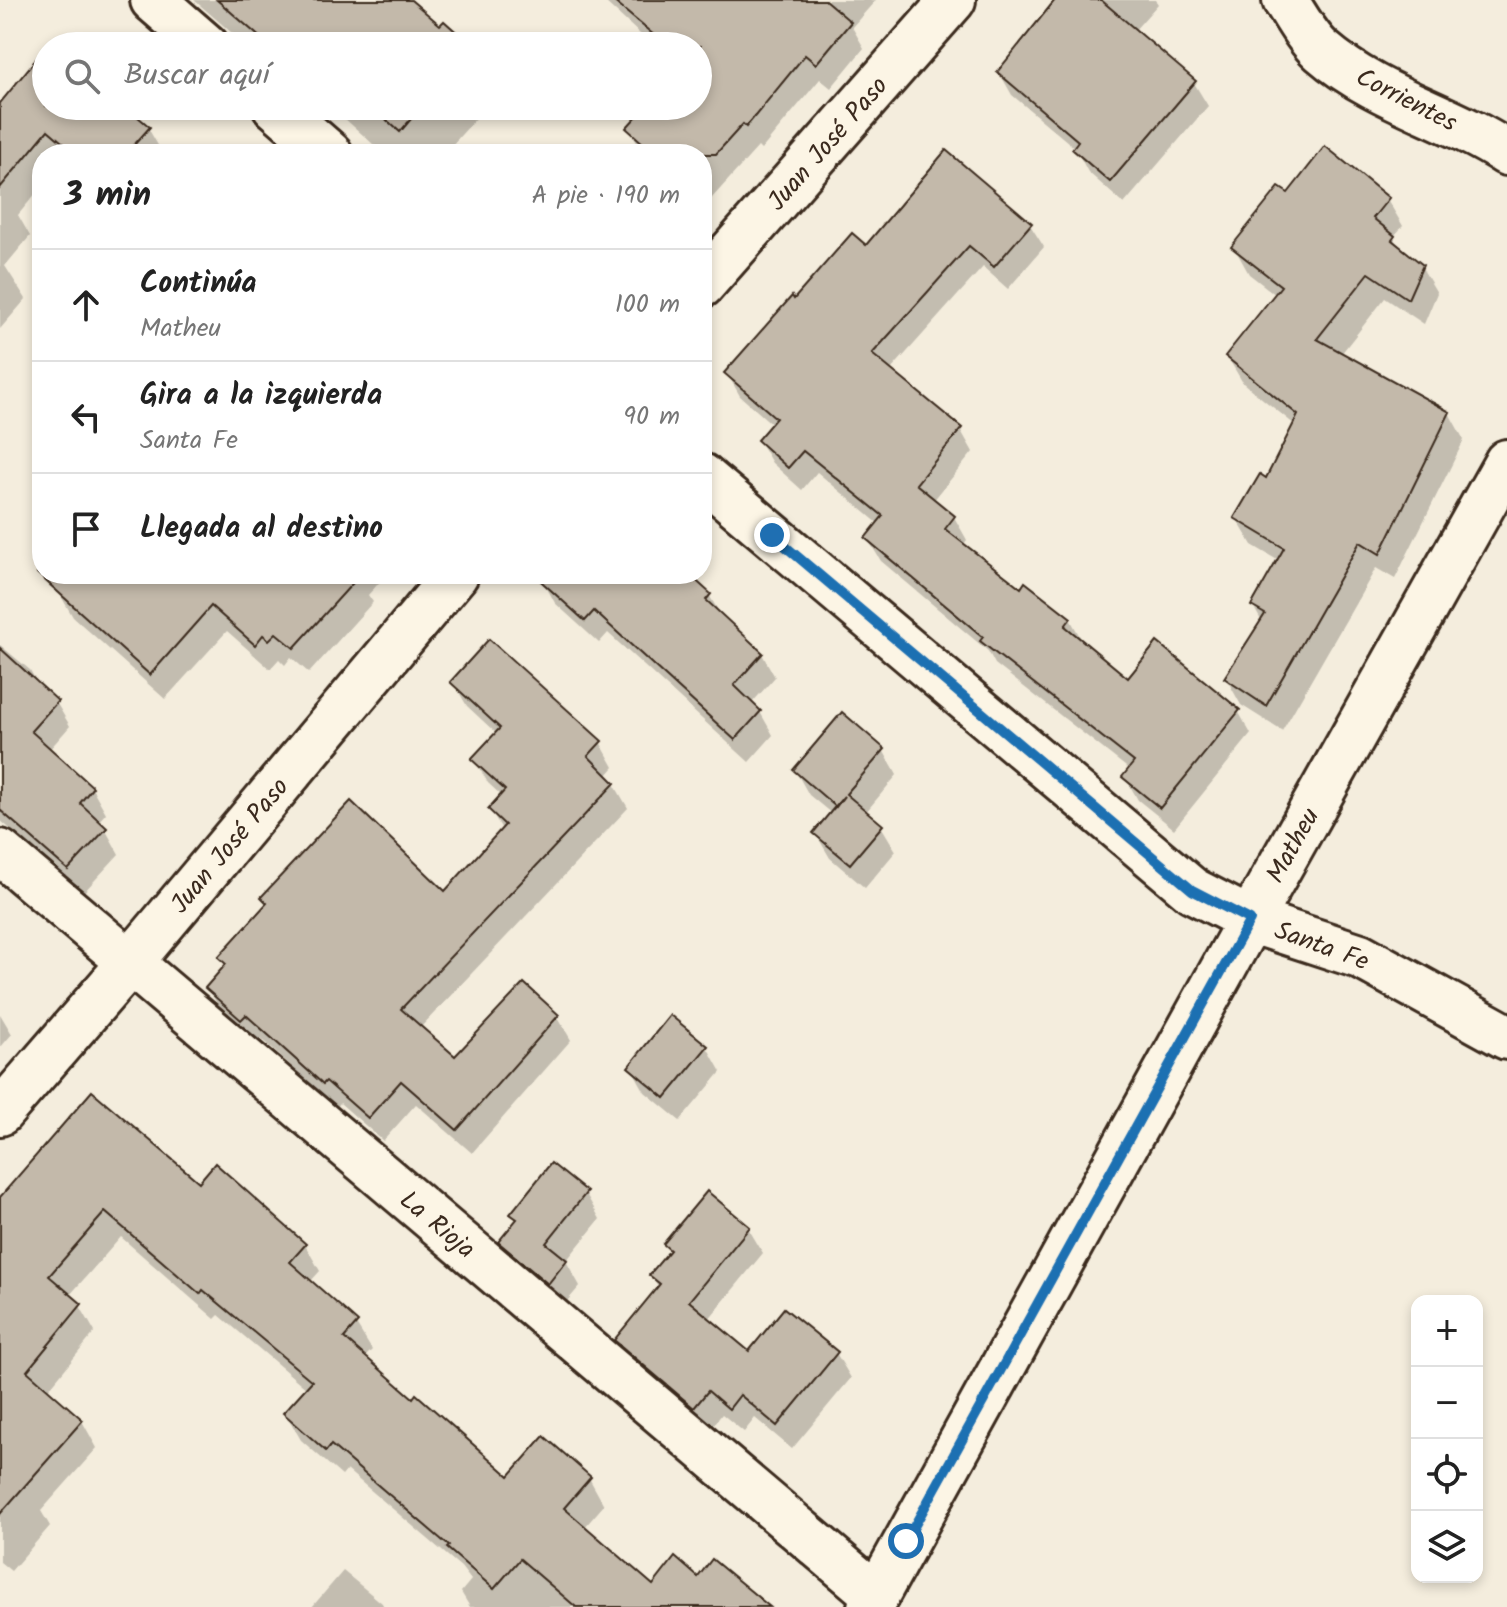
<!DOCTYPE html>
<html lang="es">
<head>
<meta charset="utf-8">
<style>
	:root { --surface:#fff; --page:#f2f2f2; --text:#222; --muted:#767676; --line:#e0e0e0 }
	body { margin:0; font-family:Kalam,sans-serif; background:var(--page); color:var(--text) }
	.controls { position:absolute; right:24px; bottom:24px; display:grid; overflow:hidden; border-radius:16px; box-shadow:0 4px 12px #0003 }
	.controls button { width:72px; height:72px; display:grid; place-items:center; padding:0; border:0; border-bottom:2px solid var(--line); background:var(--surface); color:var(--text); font:40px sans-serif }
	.stop { position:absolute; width:24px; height:24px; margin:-18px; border:6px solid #1f6fb2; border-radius:50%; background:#fff }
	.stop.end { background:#1f6fb2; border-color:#fff; box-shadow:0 2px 8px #0008 }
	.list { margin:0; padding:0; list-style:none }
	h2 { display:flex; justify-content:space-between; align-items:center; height:104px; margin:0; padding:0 32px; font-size:34px }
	h2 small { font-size:26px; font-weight:400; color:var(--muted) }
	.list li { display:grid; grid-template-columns:52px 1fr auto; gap:24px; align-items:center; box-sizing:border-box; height:112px; padding:0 32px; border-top:2px solid var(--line) }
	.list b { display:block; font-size:30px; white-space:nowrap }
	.list p { margin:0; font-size:26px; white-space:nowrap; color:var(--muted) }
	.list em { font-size:26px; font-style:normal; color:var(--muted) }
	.icon { flex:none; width:44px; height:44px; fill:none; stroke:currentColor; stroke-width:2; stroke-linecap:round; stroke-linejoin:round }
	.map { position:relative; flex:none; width:1507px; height:1607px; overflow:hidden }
	.search { position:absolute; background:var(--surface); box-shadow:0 4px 12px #0003; left:32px; top:32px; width:680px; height:88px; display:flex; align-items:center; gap:20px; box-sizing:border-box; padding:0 28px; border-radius:44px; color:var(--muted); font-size:30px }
	.panel { position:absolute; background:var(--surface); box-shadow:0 4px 12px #0003; left:32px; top:144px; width:680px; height:440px; border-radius:32px }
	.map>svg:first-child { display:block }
	.shadow { fill:#0003 }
	.building { fill:#c3b9aa; stroke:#3b2a1e; stroke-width:2 }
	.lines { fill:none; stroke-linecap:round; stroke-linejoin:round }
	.street-casing { stroke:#3b2a1e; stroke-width:50 }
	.street { stroke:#fcf5e5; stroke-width:44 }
	.route { stroke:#1f6fb2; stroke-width:10 }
	.labels { text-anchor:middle; stroke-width:8; stroke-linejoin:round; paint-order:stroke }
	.street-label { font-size:26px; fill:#3b2a1e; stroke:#fcf5e5 }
</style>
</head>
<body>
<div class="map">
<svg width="1507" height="1607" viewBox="0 0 1507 1607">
	<rect width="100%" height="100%" fill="#f4eddd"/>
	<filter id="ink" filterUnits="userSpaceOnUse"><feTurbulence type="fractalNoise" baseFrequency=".0125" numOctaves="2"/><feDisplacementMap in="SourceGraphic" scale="16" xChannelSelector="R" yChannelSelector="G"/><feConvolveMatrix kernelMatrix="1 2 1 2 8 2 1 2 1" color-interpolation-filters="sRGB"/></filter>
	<g filter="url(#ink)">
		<!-- shadow -->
		<g class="shadow">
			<path d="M194 0H408L440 28 469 46H247Z"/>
			<path d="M603 0H876L852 27 864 48 831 88 820 79 761 150 758 147 702 209V154H644L628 128 648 106H698V46H653Z"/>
			<path d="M1058 0H1155L1158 4 1134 31 1194 83 1208 106 1124 204 1088 172 1075 148 1012 95 999 72Z"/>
			<path d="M46 51V106H122L148 128 163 154H42V186L18 215 30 236 5 266 26 299 0 329V114Z"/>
			<path d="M316 106H487L444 154H403L394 146 384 154 333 108 327 115Z"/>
			<path d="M1288 196 1387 199 1403 226 1393 237 1400 249 1421 266 1437 293 1424 324 1385 298 1341 354 1449 413 1464 440 1395 579 1376 568 1282 731 1241 705 1226 678 1262 622 1253 606 1279 561 1252 545 1236 518 1267 481 1295 425 1243 383 1227 356 1276 295 1249 274 1234 247Z"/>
			<path d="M1030 225 1044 247 1008 289 983 267 890 371 960 429 973 452 933 501 954 517 967 540 963 545 1021 590 1070 619 1083 642 1129 680 1238 711 1251 734 1174 829 1138 800 1125 777 1130 770 995 664 988 651 881 561 867 538 879 524 817 472 802 490 772 463 759 441 773 425 740 396 727 373 794 301 866 248Z"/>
			<path d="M73 574H387L368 595 373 602 309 673 291 657 285 665 279 659 270 669 227 631 165 699 73 617 58 591Z"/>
			<path d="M547 574H686L709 595 722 617 762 654 775 677 751 704 760 712 773 735 749 762 608 633 599 643 555 603 542 579Z"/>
			<path d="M0 645 30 670 39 686 56 702 70 726 49 750 92 788 106 813 98 822 105 829 119 854 83 893 0 820Z"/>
			<path d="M453 682 600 742 614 767 606 776 614 784 628 808 420 1028 455 1059 557 1016 571 1040 472 1153 416 1104 383 1141 340 1103 337 1107 260 1038 256 1043 222 1012 208 988 226 967 221 958 268 905 263 898 446 894 503 831 490 809 502 796 488 783 474 759 497 734 467 706Z"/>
			<path d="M883 750 897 775 865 813 881 826 896 851 865 888 830 858 816 834 832 814 809 795 795 770Z"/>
			<path d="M0 1014 12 1034 0 1048Z"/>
			<path d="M707 1047 721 1072 680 1121 645 1092 631 1067Z"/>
			<path d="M552 1166 586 1194 600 1219 566 1261 580 1286 562 1307 515 1267 501 1242 517 1221 513 1214Z"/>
			<path d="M199 1185 305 1245 320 1271 310 1282 356 1324 372 1350 364 1358 509 1479 589 1478 604 1505 584 1528 654 1588 698 1580 761 1607H470L461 1592 471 1580 461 1567 347 1470 342 1476 301 1440 286 1414 307 1389 219 1315 215 1319 121 1237 69 1296 80 1306 95 1332 47 1391 82 1421 97 1448 41 1511 50 1526 11 1571 0 1562V1194L3 1197Z"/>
			<path d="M748 1228 763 1253 708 1320 749 1354 836 1353 851 1378 792 1449 755 1418 744 1432 722 1414 709 1431 631 1365 617 1340 659 1288 652 1276 670 1253 665 1244Z"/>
			<path d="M343 1571 382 1603 384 1607H312Z"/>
		</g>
		<!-- building -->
		<g class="building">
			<path d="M217 0H411L440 25 444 21 472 46H270Z"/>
			<path d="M612 0H825L851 22 816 64 805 55 746 127 743 124 716 154H655L626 128 646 106H698L700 46H667Z"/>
			<path d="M1055 0H1101L1196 81 1110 182 1072 149 1078 141 997 72Z"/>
			<path d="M46 47V106H125L150 127 126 154H76L48 130 0 188V103Z"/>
			<path d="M371 106H422L400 132Z"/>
			<path d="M1325 146 1389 198 1373 218 1395 236 1392 240 1423 265 1408 299 1369 273 1317 339 1450 412 1380 554 1360 542 1266 706 1224 678 1265 614 1251 606 1284 548 1234 518 1260 474 1266 478 1298 415 1225 356 1281 286 1231 247 1279 187 1288 193Z"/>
			<path d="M946 150 1032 223 994 267 969 246 872 354 962 428 916 484 955 516 945 529 1021 588 1025 582 1071 618 1065 626 1128 678 1157 642 1240 710 1160 808 1122 777 1134 762 980 641 983 637 865 538 883 516 803 451 788 468 757 440 776 418 724 373 792 296 794 299 852 233 866 245Z"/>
			<path d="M38 574H361L294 648 276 633 269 640 263 635 255 645 211 606 150 675Z"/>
			<path d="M533 574H689L711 594 706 600 763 653 734 685 761 711 735 740 594 611 585 621Z"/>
			<path d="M489 639 602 741 588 756 615 783 401 1009 455 1056 524 983 559 1015 457 1130 401 1081 368 1118 326 1081 323 1084 246 1015 241 1020 205 988 226 964 218 957 267 903 261 897 351 801 445 891 505 825 488 809 505 790 471 759 500 728 450 682Z"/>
			<path d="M0 648 58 701 31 731 93 787 80 803 107 828 68 870 0 810Z"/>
			<path d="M842 712 885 749 846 794 883 825 850 864 813 833 844 796 836 807 793 770Z"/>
			<path d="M670 1015 708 1046 665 1098 628 1067Z"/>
			<path d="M92 1091 199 1182 215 1163 306 1244 290 1262 358 1322 344 1338 413 1398 416 1394 509 1476 544 1436 591 1477 564 1508 653 1585 675 1557 698 1577 712 1559 770 1607H576L520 1559 494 1589 447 1548 449 1546 331 1445 326 1451 283 1413 312 1381 203 1290 200 1294 105 1212 49 1276 82 1304 27 1371 83 1420 0 1514V1197Z"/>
			<path d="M551 1163 587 1192 546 1243 567 1260 548 1284 498 1242 517 1219 510 1214Z"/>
			<path d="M707 1191 750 1227 689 1301 749 1351 784 1308 838 1352 777 1426 740 1395 729 1409 708 1391 694 1408 614 1340 660 1284 649 1275 670 1250 663 1244Z"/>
		</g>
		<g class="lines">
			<defs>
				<g id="street">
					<path d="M153 0 206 46"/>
					<path d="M1285 0C1296 16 1307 38 1322 51 1376 98 1447 114 1507 153"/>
					<path d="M275 106 330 154"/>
					<path d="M702 285 953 0"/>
					<path d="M702 476 1192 890 1250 920 1360 956 1507 1037"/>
					<path d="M0 852 876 1595"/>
					<path d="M0 1113 129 964 456 574"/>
					<path d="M870 1607 1250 920 1507 462"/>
				</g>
			</defs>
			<!-- street casing -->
			<use href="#street" class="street-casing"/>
			<!-- street -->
			<use href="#street" class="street"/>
		</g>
	</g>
	<g class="lines" filter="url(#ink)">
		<!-- route -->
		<path class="route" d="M772 535 1192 890 1250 920 906 1541"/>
	</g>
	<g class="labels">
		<!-- street labels -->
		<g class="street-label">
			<text transform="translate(1407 99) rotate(27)" y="9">Corrientes</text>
			<text transform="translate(827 143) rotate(-49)" y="9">Juan José Paso</text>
			<text transform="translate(229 845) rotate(-50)" y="9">Juan José Paso</text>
			<text transform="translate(1292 845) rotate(-61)" y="9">Matheu</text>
			<text transform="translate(1322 945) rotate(20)" y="9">Santa Fe</text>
			<text transform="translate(438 1224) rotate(40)" y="9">La Rioja</text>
		</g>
	</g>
</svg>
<div class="controls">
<button>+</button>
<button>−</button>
<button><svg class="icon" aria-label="locate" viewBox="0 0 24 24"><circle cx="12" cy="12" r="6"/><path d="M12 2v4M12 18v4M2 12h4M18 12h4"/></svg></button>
<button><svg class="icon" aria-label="layers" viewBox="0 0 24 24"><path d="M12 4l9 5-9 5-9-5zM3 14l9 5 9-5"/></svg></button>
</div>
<div class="stop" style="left:906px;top:1541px"></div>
<div class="stop end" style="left:772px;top:535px"></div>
<div class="search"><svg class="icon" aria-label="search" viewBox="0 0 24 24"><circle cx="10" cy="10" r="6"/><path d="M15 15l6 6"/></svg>Buscar aquí</div>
<section class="panel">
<h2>3 min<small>A pie · 190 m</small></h2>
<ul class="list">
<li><svg class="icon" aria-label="ahead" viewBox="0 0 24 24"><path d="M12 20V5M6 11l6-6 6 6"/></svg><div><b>Continúa</b><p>Matheu</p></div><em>100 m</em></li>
<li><svg class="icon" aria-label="left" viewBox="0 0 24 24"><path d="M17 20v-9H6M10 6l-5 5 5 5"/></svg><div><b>Gira a la izquierda</b><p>Santa Fe</p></div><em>90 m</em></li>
<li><svg class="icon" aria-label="arrive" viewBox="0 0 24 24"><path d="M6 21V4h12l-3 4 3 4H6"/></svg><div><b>Llegada al destino</b></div></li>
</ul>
</section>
</div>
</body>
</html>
